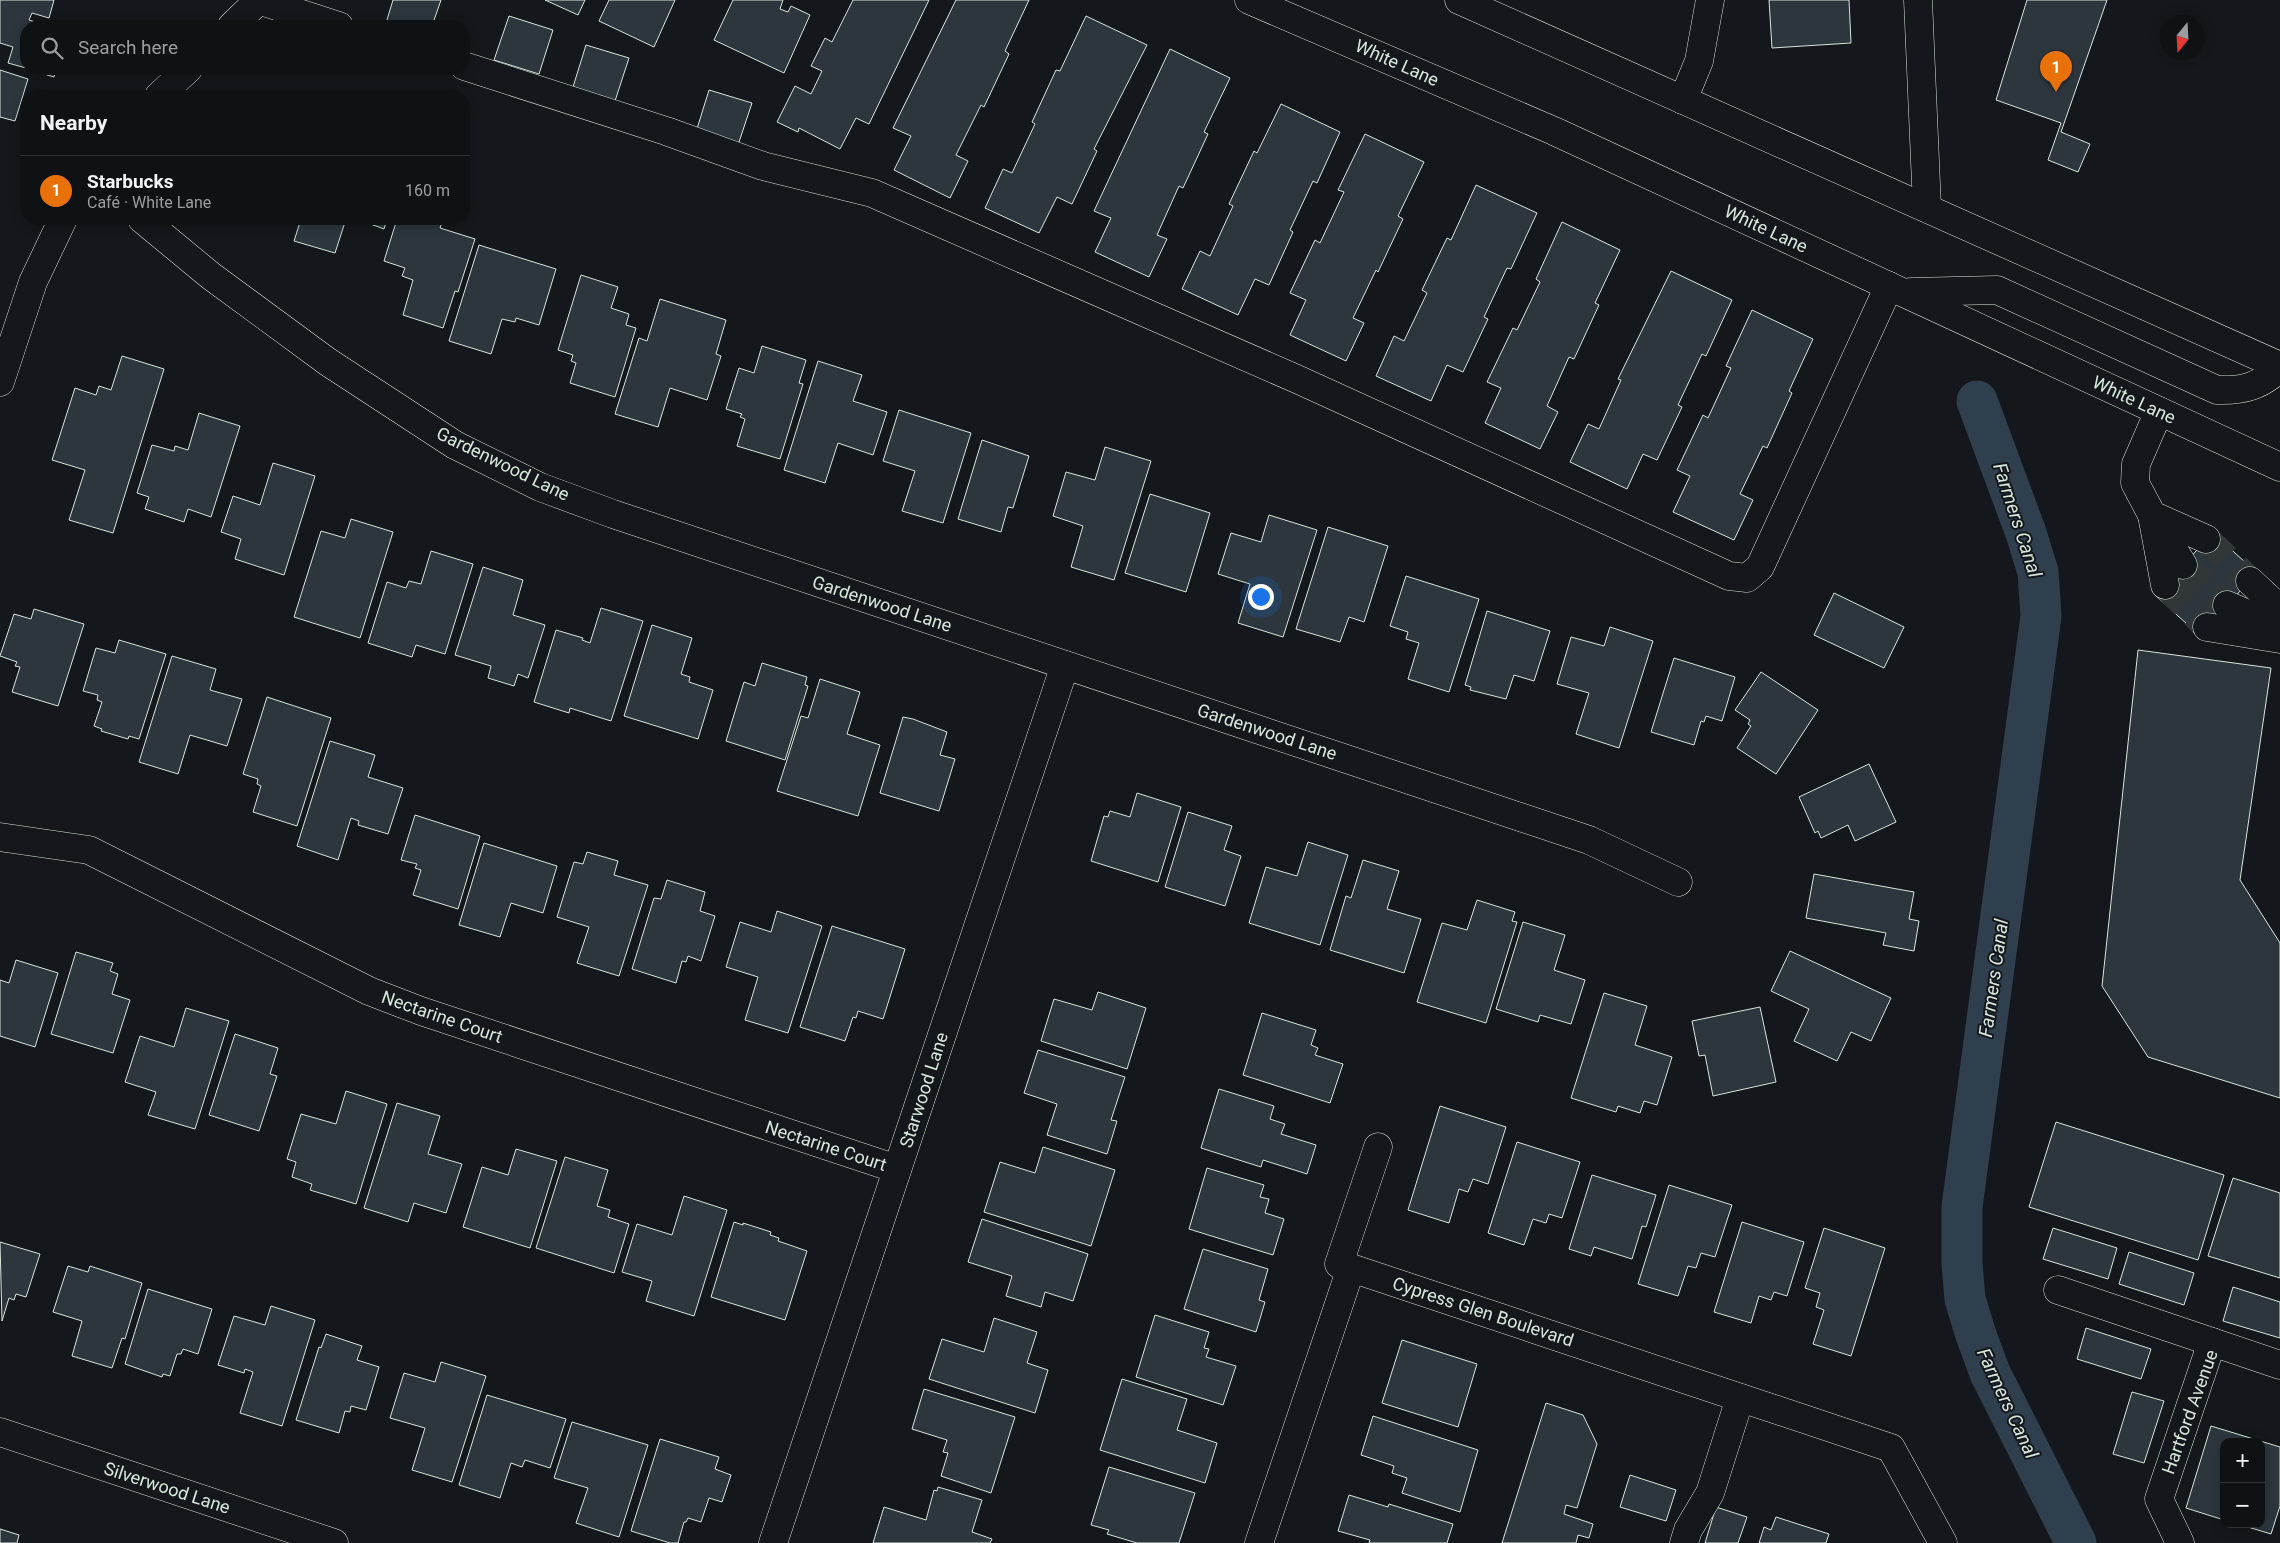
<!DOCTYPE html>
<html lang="en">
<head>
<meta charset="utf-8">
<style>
	:root { --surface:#0f1215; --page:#181b1e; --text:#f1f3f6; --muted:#9b9ea0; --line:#2f3234; --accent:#ffb74d }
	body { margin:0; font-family:Roboto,sans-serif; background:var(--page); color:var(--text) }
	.controls { position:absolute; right:15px; bottom:15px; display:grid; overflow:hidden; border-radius:10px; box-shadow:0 2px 12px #0003 }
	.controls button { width:45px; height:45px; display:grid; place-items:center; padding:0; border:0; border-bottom:1px solid var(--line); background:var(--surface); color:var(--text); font:25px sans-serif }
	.compass { position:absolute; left:2160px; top:15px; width:45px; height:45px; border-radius:50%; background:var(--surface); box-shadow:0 2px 12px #0003; rotate:198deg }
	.you { position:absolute; left:1260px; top:596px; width:18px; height:18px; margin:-12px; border:4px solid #fff; border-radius:50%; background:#1a73e8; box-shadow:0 0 0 8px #1a73e833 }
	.badge { display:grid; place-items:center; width:32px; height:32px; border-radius:50%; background:var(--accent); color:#fff; font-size:16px; font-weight:700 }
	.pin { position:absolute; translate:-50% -41px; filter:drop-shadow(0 1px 2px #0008) }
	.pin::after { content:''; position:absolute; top:26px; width:18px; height:15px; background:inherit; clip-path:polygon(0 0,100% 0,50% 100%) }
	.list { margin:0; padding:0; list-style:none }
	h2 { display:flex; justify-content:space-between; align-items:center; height:65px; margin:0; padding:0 20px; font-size:21px }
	h2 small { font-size:16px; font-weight:400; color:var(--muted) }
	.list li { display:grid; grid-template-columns:32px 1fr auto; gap:15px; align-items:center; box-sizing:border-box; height:70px; padding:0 20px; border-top:1px solid var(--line) }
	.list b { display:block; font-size:19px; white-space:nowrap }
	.list p { margin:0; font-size:16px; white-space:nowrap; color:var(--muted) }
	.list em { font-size:16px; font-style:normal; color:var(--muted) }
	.icon { flex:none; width:28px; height:28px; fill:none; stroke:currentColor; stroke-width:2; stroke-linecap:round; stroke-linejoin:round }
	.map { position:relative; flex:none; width:2280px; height:1543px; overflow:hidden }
	.search { position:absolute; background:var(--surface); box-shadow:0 2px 12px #0003; left:20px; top:20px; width:450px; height:55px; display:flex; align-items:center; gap:12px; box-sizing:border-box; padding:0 18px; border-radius:20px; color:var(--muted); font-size:19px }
	.panel { position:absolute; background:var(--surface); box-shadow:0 2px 12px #0003; left:20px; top:90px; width:450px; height:135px; border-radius:20px }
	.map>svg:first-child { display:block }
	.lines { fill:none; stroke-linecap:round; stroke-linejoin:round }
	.canal { stroke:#2f3f4d; stroke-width:41 }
	.building { fill:#2c363c; stroke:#d8e6dc }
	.minor-tunnel { stroke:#313739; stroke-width:28; stroke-dasharray:28 14; stroke-linecap:butt }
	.minor-casing { stroke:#d8e6dc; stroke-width:29 }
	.major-casing { stroke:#d8e6dc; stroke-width:29 }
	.minor { stroke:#14181c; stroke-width:28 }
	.major { stroke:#14181c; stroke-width:28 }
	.labels { text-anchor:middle; stroke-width:4; stroke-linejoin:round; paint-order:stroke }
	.street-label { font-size:18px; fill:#d8e6dc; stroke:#14181c }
	.water-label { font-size:19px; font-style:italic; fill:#d8e6dc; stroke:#14181c }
</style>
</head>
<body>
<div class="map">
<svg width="2280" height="1543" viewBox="0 0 2280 1543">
	<rect width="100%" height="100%" fill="#14181c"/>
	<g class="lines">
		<!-- canal -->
		<path class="canal" d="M1977 401 2026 533 2038 572 2041 616 1962 1207V1264L1965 1299 1976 1335 1990 1373 2076 1543"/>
	</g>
	<!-- building -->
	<g class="building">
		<path d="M0 0H54L49 18 32 13 29 20 48 26H26V68L8 63 13 47 0 43Z"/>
		<path d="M393 0H441L432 26H395L386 23Z"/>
		<path d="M545 0H585L578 15Z"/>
		<path d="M609 0H675L654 47 599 21Z"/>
		<path d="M733 0H783L780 9 788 12 791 6 810 15 784 73 714 40Z"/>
		<path d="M853 0H929L869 124 856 118 840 149 799 128 798 132 777 122 795 86 811 94 822 71 811 66 825 38 832 42Z"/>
		<path d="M956 0H1029L1005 51 1009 54 984 107 981 105 956 155 968 161 950 198 894 170 911 136 893 128Z"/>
		<path d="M1769 0H1849L1851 43 1772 48Z"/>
		<path d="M2027 0H2107L2061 132 2090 144 2078 172 2048 160 2061 123 1996 100Z"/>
		<path d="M509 16 553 30 539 74 494 60Z"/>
		<path d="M1086 16 1147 45 1094 149 1097 151 1072 204 1057 197 1039 233 985 208 1003 169 1012 173 1035 124 1032 122 1056 70 1060 71Z"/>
		<path d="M586 45 629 58 615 101 573 87Z"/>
		<path d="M1170 49 1230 78 1204 132 1208 134 1183 188 1179 186 1157 235 1167 239 1149 277 1095 252 1111 218 1094 211Z"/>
		<path d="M27 69H56L54 77Z"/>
		<path d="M0 70 28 79 15 121 0 117Z"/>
		<path d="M709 90 752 103 738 145 696 132Z"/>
		<path d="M1281 104 1340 132 1317 183 1313 181 1290 230 1293 232 1269 285 1255 279 1238 315 1182 289 1200 251 1210 256 1233 206 1229 204 1254 151 1257 153Z"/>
		<path d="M1365 134 1424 162 1398 216 1403 219 1378 272 1376 270 1353 318 1364 323 1346 361 1290 335 1306 300 1290 293 1315 240 1320 243 1344 192 1338 190Z"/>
		<path d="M1476 185 1537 213 1511 269 1507 268 1484 317 1488 319 1463 372 1447 365 1431 401 1376 376 1394 336 1404 341 1427 293 1422 290 1447 238 1451 240Z"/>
		<path d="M301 219H346L335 253 294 241Z"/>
		<path d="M357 219H387L384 229Z"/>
		<path d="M397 219H443L440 228 475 239 458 292 455 291 443 328 403 315 413 280 402 276 405 268 384 261Z"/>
		<path d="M1562 222 1620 250 1595 303 1599 305 1574 359 1569 357 1547 406 1558 412 1540 449 1485 423 1501 388 1487 382 1513 328 1517 330 1540 282 1536 279Z"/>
		<path d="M479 245 556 269 539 325 516 318 515 322 502 319 491 354 449 341Z"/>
		<path d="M1671 271 1732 300 1706 356 1702 354 1678 405 1682 407 1657 460 1643 454 1627 489 1570 462 1588 424 1599 429 1621 380 1618 379Z"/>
		<path d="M581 275 618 287 611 308 629 314 626 325 636 328 615 397 570 383 576 363 571 361 573 355 558 350Z"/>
		<path d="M660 299 726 320 716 354 721 356 707 400 670 388 658 427 615 414 639 338 647 341Z"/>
		<path d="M1752 310 1813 339 1789 391 1792 393 1767 448 1763 446 1740 494 1753 500 1734 540 1673 512 1690 476 1677 470 1703 415 1708 418 1731 368 1726 366Z"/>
		<path d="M762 346 806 360 799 383 803 384 780 459 737 446 745 419 740 417 742 414 726 409 739 368 754 373Z"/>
		<path d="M122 356 164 369 113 533 69 520 85 470 52 460 75 388 96 395 99 386 111 390Z"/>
		<path d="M818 361 862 375 853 401 887 412 873 455 838 443 825 483 784 470Z"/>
		<path d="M899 410 971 433 943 523 902 511 915 471 883 461Z"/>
		<path d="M199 413 240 426 211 517 188 509 184 522 145 509 149 497 137 493 152 445 174 451 175 446 188 450Z"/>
		<path d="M982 440 1029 456 1013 508 1008 507 1001 532 958 519Z"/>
		<path d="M1105 447 1151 461 1114 580 1071 567 1083 526 1053 516 1066 472 1095 480Z"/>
		<path d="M273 463 315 476 284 575 235 559 241 539 221 532 233 496 260 505Z"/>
		<path d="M1150 494 1210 513 1186 592 1125 573Z"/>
		<path d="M1269 515 1317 530 1283 637 1238 623 1250 584 1218 574 1231 533 1261 542Z"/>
		<path d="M351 519 393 532 360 638 294 617 321 531 345 538Z"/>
		<path d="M1328 527 1388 546 1364 622 1349 617 1340 642 1296 629Z"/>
		<path d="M2213 533 2257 573 2199 635 2155 595Z"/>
		<path d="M431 551 473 564 445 654 416 645 412 657 368 643 387 582 406 588 409 581 421 584Z"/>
		<path d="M483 567 523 580 513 615 545 625 528 678 518 674 514 686 488 678 491 666 455 655Z"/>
		<path d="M1406 576 1479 599 1449 692 1408 679 1419 643 1406 639 1408 632 1390 626Z"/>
		<path d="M1834 593 1904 627 1884 668 1814 635Z"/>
		<path d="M601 608 643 621 611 721 570 708 569 713 534 702 556 630 583 638 582 640 590 643Z"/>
		<path d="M34 609 84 624 58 706 12 692 20 667 15 666 17 662 0 656 14 614 31 619Z"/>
		<path d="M1487 611 1550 631 1534 681 1514 675 1506 699 1470 690 1471 687 1465 685Z"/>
		<path d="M652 625 692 638 681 674 690 677 689 682 713 690 698 739 624 716Z"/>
		<path d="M1610 627 1653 641 1619 748 1576 734 1589 693 1557 684 1571 637 1604 646Z"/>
		<path d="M119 640 166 654 139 739 129 736 128 739 101 731 102 729 94 726 102 702 97 700 98 695 83 691 96 648 115 653Z"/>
		<path d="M2138 650 2271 668 2240 880 2280 943V1098L2148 1057 2102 986Z"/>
		<path d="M172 656 216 669 210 690 242 699 227 746 190 735 178 774 139 762Z"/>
		<path d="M1674 658 1735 677 1722 721 1706 716 1704 722 1701 721 1694 745 1651 732Z"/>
		<path d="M762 663 807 677 805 685 808 686 785 760 726 741 744 682 755 686Z"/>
		<path d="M1761 672 1818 710 1776 774 1737 748 1751 726 1748 724 1750 720 1735 710Z"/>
		<path d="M820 679 860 692 847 734 880 745 858 816 777 791 801 716 808 718Z"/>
		<path d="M267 697 331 718 297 826 253 812 261 786 257 784 258 779 243 774Z"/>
		<path d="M903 717 913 719 947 732 940 755 955 759 939 811 880 793Z"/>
		<path d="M330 741 375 755 368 777 403 788 388 834 358 825 359 821 351 818 338 860 297 846Z"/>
		<path d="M1869 764 1896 822 1855 841 1848 825 1821 838 1818 831 1815 833 1799 797Z"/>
		<path d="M1137 793 1181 807 1158 882 1091 861 1104 816 1108 817 1110 811 1130 817Z"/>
		<path d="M1188 812 1232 826 1224 850 1241 856 1225 906 1165 887Z"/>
		<path d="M415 815 480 836 458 909 413 895 421 870 415 868 417 864 401 860Z"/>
		<path d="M1308 842 1348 855 1320 945 1249 923 1266 867 1297 876Z"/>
		<path d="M484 843 557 866 543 913 511 903 500 937 459 925Z"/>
		<path d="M587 852 618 861 614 875 648 885 619 976 577 963 589 927 557 917 574 862 583 864Z"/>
		<path d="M1363 860 1399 871 1387 909 1421 919 1404 973 1330 950 1346 896 1351 898Z"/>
		<path d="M1814 874 1914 892 1909 919 1919 921 1914 951 1883 945 1886 933 1806 918Z"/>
		<path d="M667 880 705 892 700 911 715 916 701 961 688 956 686 962 682 961 676 983 632 969 654 898 661 899Z"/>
		<path d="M1477 900 1515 912 1512 921 1517 922 1486 1023 1417 1002 1442 923 1467 930Z"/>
		<path d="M777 911 822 926 788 1033 745 1020 758 977 726 967 740 922 771 932Z"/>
		<path d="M1523 922 1565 935 1554 970 1585 980 1571 1024 1540 1015 1538 1022 1496 1009Z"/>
		<path d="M832 926 905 949 883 1019 858 1011 856 1018 853 1017 845 1041 800 1027Z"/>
		<path d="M1790 951 1891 998 1871 1041 1851 1032 1837 1061 1794 1041 1809 1009 1771 991Z"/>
		<path d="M76 952 113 963 110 971 118 974 112 994 130 1000 113 1053 51 1034Z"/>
		<path d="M16 960 58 973 35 1047 0 1036V980L9 983Z"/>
		<path d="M1098 992 1146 1008 1127 1069 1041 1041 1054 999 1092 1010Z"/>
		<path d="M1604 993 1647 1006 1635 1045 1672 1057 1657 1105 1644 1101 1640 1113 1618 1106 1616 1112 1571 1098Z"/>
		<path d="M1760 1007 1776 1082 1713 1096 1705 1055 1699 1056 1692 1021Z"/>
		<path d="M186 1008 229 1021 195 1129 148 1115 156 1092 125 1082 140 1036 174 1047Z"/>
		<path d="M1262 1013 1316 1030 1311 1045 1318 1048 1315 1055 1343 1064 1330 1103 1243 1075Z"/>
		<path d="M235 1034 278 1048 270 1074 277 1076 259 1131 209 1115Z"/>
		<path d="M1038 1050 1125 1077 1111 1120 1117 1121 1107 1154 1047 1135 1057 1104 1024 1093Z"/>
		<path d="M1219 1089 1274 1106 1270 1119 1285 1124 1281 1134 1316 1145 1307 1174 1263 1160 1261 1167 1201 1148Z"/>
		<path d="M346 1091 387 1104 356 1204 310 1190 312 1184 292 1177 296 1162 287 1159 301 1114 336 1124Z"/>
		<path d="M397 1103 440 1116 428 1154 462 1164 446 1213 414 1203 408 1222 364 1208Z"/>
		<path d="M1440 1106 1506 1127 1488 1184 1473 1179 1468 1192 1459 1189 1449 1223 1408 1210Z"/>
		<path d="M2056 1122 2224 1175 2198 1260 2029 1207Z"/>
		<path d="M1517 1142 1580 1162 1562 1218 1549 1214 1546 1223 1533 1219 1524 1245 1488 1233Z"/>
		<path d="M1043 1147 1115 1170 1091 1246 984 1212 1000 1162 1035 1173Z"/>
		<path d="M516 1149 557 1161 530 1248 463 1227 482 1167 508 1175Z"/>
		<path d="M565 1157 608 1170 597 1206 610 1210 608 1217 629 1224 614 1273 536 1248Z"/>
		<path d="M1207 1168 1264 1185 1260 1197 1269 1199 1265 1213 1284 1219 1273 1255 1189 1229Z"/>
		<path d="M1592 1175 1656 1195 1646 1227 1642 1226 1632 1259 1594 1247 1591 1256 1569 1249Z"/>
		<path d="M2233 1178 2280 1193V1278L2208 1256Z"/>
		<path d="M1669 1185 1732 1205 1715 1257 1701 1253 1696 1268 1688 1266 1678 1296 1638 1284Z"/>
		<path d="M684 1196 727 1210 694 1316 646 1301 652 1281 622 1272 637 1224 672 1235Z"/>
		<path d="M982 1219 1088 1254 1073 1301 1045 1292 1041 1307 1006 1296 1012 1276 968 1262Z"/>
		<path d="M734 1222 743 1225V1223L771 1232 770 1235 779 1238 778 1241 807 1251 785 1320 711 1297Z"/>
		<path d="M1742 1222 1804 1242 1787 1296 1774 1292 1771 1300 1759 1296 1751 1323 1714 1312Z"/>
		<path d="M1824 1228 1885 1248 1851 1356 1813 1344 1824 1310 1816 1307 1820 1293 1805 1288Z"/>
		<path d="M2053 1228 2117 1248 2108 1279 2043 1259Z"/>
		<path d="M0 1242 40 1254 26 1297 16 1294 14 1300 9 1298 2 1321Z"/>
		<path d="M1203 1249 1268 1269 1259 1300 1265 1302 1256 1332 1184 1309Z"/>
		<path d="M2129 1252 2194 1273 2184 1305 2119 1284Z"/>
		<path d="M68 1266 88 1272 90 1266 142 1283 125 1339 122 1338 112 1368 72 1356 82 1321 53 1312Z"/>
		<path d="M2233 1287 2280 1302V1338L2223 1321Z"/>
		<path d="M148 1289 212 1309 198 1354 183 1349 181 1354H177L170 1376 163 1374 162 1377 125 1364Z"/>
		<path d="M271 1306 315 1320 282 1426 240 1413 253 1372 245 1369 244 1373 218 1365 234 1316 265 1325Z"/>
		<path d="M1155 1315 1209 1332 1204 1348 1209 1349 1206 1357 1236 1366 1223 1405 1136 1377Z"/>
		<path d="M994 1318 1037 1332 1027 1363 1048 1370 1035 1413 929 1379 942 1339 984 1352Z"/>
		<path d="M2086 1328 2151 1349 2141 1379 2077 1359Z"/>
		<path d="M326 1334 362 1346 357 1360 379 1367 366 1410 351 1406 350 1412 345 1411 339 1433 296 1420 319 1347 321 1348Z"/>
		<path d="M1402 1340 1477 1364 1458 1427 1382 1403Z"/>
		<path d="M441 1362 486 1376 452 1482 412 1470 425 1428 390 1418 404 1373 435 1382Z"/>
		<path d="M1122 1379 1187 1399 1177 1430 1217 1443 1205 1483 1100 1450Z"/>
		<path d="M924 1389 1015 1417 991 1493 941 1476 948 1453 943 1452 947 1440 912 1429Z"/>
		<path d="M2132 1392 2164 1401 2144 1463 2113 1454Z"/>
		<path d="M487 1395 566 1419 550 1468 525 1460 522 1467 511 1463 500 1498 459 1485Z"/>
		<path d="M1546 1403 1583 1415 1597 1444 1577 1508 1566 1505 1564 1514 1593 1524 1589 1538 1578 1535 1576 1543H1502Z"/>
		<path d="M1373 1416 1478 1450 1460 1512 1402 1493 1407 1478 1392 1473 1394 1466 1361 1455Z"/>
		<path d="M572 1422 648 1445 619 1537 576 1523 588 1488 554 1478Z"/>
		<path d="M2211 1426 2280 1447V1506L2271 1534 2238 1524H2261V1442H2224V1520L2186 1508Z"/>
		<path d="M660 1439 719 1457 715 1469 731 1475 722 1502 709 1498 701 1522 688 1518 686 1522H684L678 1543H670L631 1531Z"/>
		<path d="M1109 1467 1195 1493 1179 1543H1137L1107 1534 1109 1530 1091 1525Z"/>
		<path d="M1630 1475 1676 1490 1666 1521 1620 1507Z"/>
		<path d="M938 1487 982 1500 972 1532 992 1539 990 1543H873L884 1507 926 1520 934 1490 937 1491Z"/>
		<path d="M1349 1495 1388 1507 1389 1504 1453 1524 1447 1543H1369L1370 1540 1338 1531Z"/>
		<path d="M1716 1507 1747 1517 1738 1543H1705Z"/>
		<path d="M1776 1517 1829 1534 1826 1543H1759L1764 1527 1771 1530Z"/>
		<path d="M0 1529 19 1535 17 1543H0Z"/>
	</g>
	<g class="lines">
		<!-- minor-tunnel -->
		<g class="minor-tunnel">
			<path d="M2206 539 2250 581"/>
			<path d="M2183 565 2227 605"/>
			<path d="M2165 585 2207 627"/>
		</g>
		<defs>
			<g id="minor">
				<path d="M258 0 339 26"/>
				<path d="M1918 0 1927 207"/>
				<path d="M232 26 259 0"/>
				<path d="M464 66 666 131 763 166 872 193 1299 380 1729 576 1747 578 1760 567 1889 286"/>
				<path d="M159 96 188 69"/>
				<path d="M1683 100 1699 61 1710 0"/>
				<path d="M142 219 211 276 328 362 455 445 540 487 613 514 1589 840 1678 882"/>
				<path d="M0 382 33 282 63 219"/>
				<path d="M2159 411 2136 464 2135 483 2152 515 2206 539"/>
				<path d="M2152 515 2165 585"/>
				<path d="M2161 529 2183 565"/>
				<path d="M2250 581 2280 609"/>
				<path d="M2227 605 2280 628"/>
				<path d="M2207 627 2280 639"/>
				<path d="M0 837 89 850 369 991 421 1011 897 1169"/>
				<path d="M1378 1147 1339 1264 1891 1448 1943 1543"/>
				<path d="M2058 1290 2212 1342"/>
				<path d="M0 1432 334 1543"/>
				<path d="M773 1543 1065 665"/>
				<path d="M1259 1543 1351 1268"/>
				<path d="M1684 1543 1688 1530 1710 1493 1740 1398"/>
				<path d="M2180 1543 2159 1499 2212 1342 2280 1365"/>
			</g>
			<g id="major">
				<path d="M1249 0 1554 131 2280 467"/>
				<path d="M1459 0 2280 366"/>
				<path d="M1911 292 1997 290 2217 390C2244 391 2260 386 2280 368"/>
			</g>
		</defs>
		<!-- minor casing -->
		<use href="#minor" class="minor-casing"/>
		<!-- major casing -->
		<use href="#major" class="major-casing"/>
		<!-- minor -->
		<use href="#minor" class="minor"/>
		<!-- major -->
		<use href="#major" class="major"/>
	</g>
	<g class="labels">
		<!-- street labels -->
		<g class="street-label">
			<text transform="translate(1397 63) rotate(24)" y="6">White Lane</text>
			<text transform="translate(1766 229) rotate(25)" y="6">White Lane</text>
			<text transform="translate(2134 400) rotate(25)" y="6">White Lane</text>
			<text transform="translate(503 464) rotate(26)" y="6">Gardenwood Lane</text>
			<text transform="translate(882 604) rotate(18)" y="6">Gardenwood Lane</text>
			<text transform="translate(1267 732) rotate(18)" y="6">Gardenwood Lane</text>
			<text transform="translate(442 1017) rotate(19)" y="6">Nectarine Court</text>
			<text transform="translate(924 1090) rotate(-72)" y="6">Starwood Lane</text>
			<text transform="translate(826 1146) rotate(18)" y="6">Nectarine Court</text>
			<text transform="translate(1483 1312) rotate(18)" y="6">Cypress Glen Boulevard</text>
			<text transform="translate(2190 1412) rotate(-70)" y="6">Hartford Avenue</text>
			<text transform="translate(167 1488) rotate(18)" y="6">Silverwood Lane</text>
		</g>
		<!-- water labels -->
		<g class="water-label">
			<text transform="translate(2018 520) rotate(72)" y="7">Farmers Canal</text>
			<text transform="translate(1993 978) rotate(-82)" y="7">Farmers Canal</text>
			<text transform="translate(2008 1403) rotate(65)" y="7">Farmers Canal</text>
		</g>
	</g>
</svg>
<div class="controls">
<button>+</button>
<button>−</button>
</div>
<svg class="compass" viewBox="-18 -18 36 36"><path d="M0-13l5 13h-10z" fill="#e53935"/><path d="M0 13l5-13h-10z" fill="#9b9ea0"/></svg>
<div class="you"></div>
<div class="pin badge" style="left:2056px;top:92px;background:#e8710a">1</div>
<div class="search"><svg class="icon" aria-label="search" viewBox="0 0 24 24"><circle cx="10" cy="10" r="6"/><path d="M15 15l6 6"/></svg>Search here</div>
<section class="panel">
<h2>Nearby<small></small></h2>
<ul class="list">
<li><span class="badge" style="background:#e8710a">1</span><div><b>Starbucks</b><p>Café · White Lane</p></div><em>160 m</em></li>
</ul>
</section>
</div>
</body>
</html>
